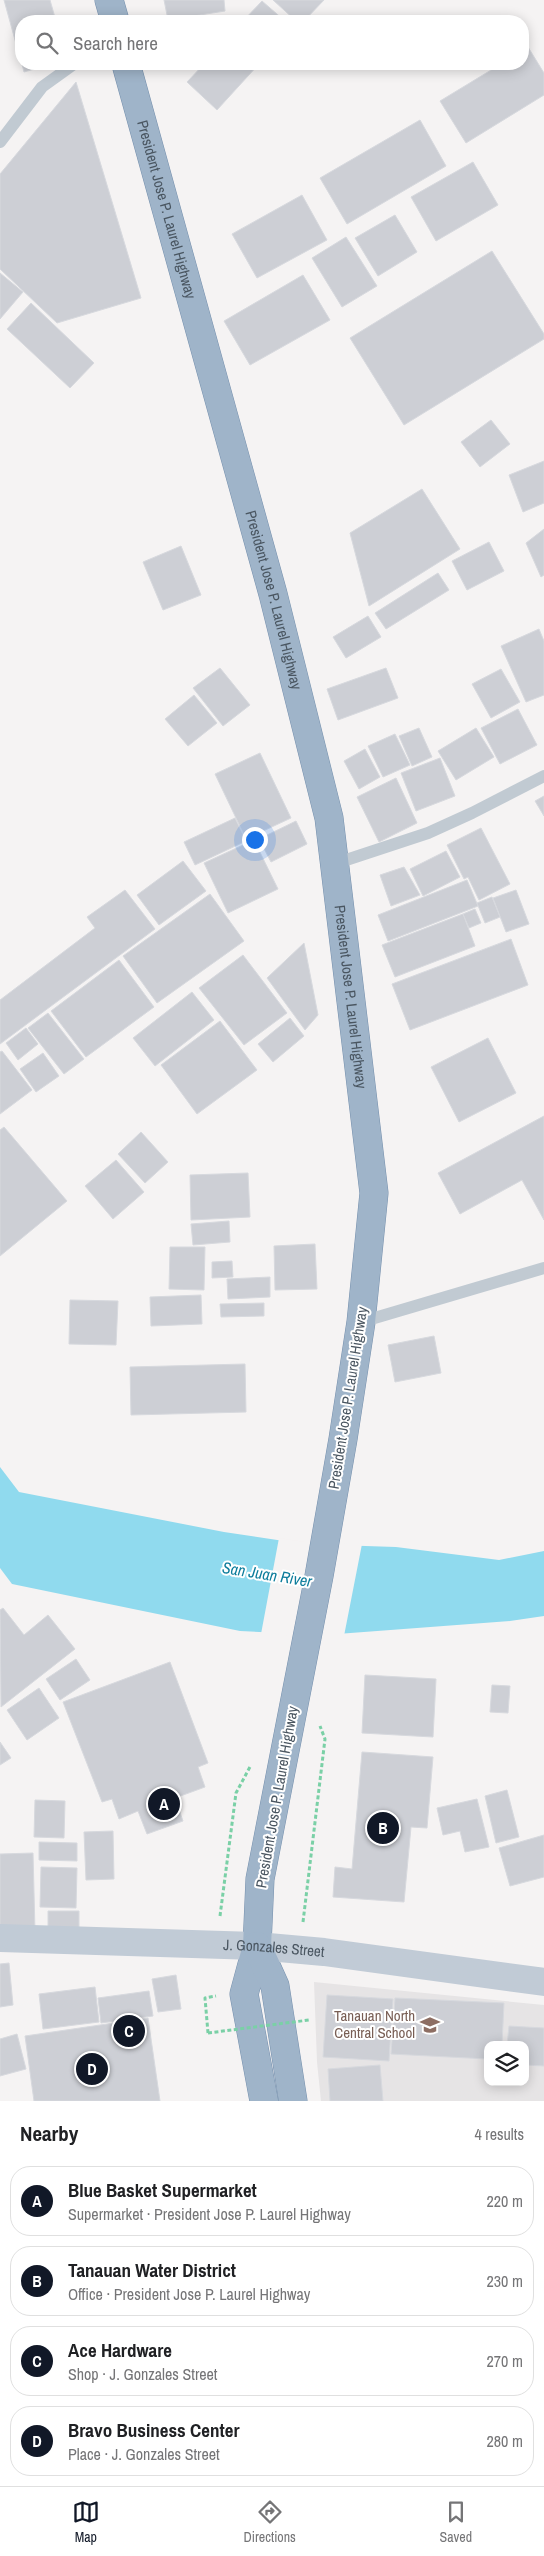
<!DOCTYPE html>
<html lang="en">
<head>
<meta charset="utf-8">
<style>
	:root { --surface:#fff; --page:#f6f6f6; --text:#202124; --muted:#757577; --line:#e0e0e0; --accent:#111827 }
	body { margin:0; font-family:"Archivo Narrow",sans-serif; background:var(--page); color:var(--text) }
	.controls { position:absolute; right:15px; bottom:15px; display:grid; overflow:hidden; border-radius:10px; box-shadow:0 2px 12px #0003 }
	.controls button { width:45px; height:45px; display:grid; place-items:center; padding:0; border:0; border-bottom:1px solid var(--line); background:var(--surface); color:var(--text); font:25px sans-serif }
	.you { position:absolute; left:254px; top:839px; width:18px; height:18px; margin:-12px; border:4px solid #fff; border-radius:50%; background:#1a73e8; box-shadow:0 0 0 8px #1a73e833 }
	.badge { display:grid; place-items:center; width:32px; height:32px; border-radius:50%; background:var(--accent); color:#fff; font-size:16px; font-weight:700 }
	.pin { position:absolute; translate:-50% -50%; border:2px solid #fff; box-shadow:0 1px 5px #0006 }
	.list { margin:0; padding:0; list-style:none }
	h2 { display:flex; justify-content:space-between; align-items:center; height:65px; margin:0; padding:0 20px; font-size:21px }
	h2 small { font-size:16px; font-weight:400; color:var(--muted) }
	.list li { display:grid; grid-template-columns:32px 1fr auto; gap:15px; align-items:center; box-sizing:border-box; height:70px; margin:0 10px 10px; padding:0 10px; border:1px solid var(--line); border-radius:20px }
	.list b { display:block; font-size:19px; white-space:nowrap }
	.list p { margin:0; font-size:16px; white-space:nowrap; color:var(--muted) }
	.list em { font-size:16px; font-style:normal; color:var(--muted) }
	.icon { flex:none; width:28px; height:28px; fill:none; stroke:currentColor; stroke-width:2; stroke-linecap:round; stroke-linejoin:round }
	.map { position:relative; flex:none; width:544px; height:2101px; overflow:hidden }
	.search { position:absolute; background:var(--surface); box-shadow:0 2px 12px #0003; left:15px; right:15px; top:15px; height:55px; display:flex; align-items:center; gap:12px; box-sizing:border-box; padding:0 18px; border-radius:20px; color:var(--muted); font-size:19px }
	.sheet { height:385px; background:var(--surface) }
	nav { display:flex; justify-content:space-around; align-items:center; box-sizing:border-box; height:70px; border-top:1px solid var(--line); background:var(--surface); font-size:14px; color:var(--muted) }
	nav a { display:grid; justify-items:center; gap:2px }
	nav .on { color:var(--accent) }
	.map>svg:first-child { display:block }
	.education { fill:#e6e4e5; fill-rule:evenodd }
	.water { fill:#90daee }
	.pier { fill:#f5f3f3 }
	.building { fill:#cdcfd5; stroke:#d7d9de }
	.lines { fill:none; stroke-linecap:round; stroke-linejoin:round }
	.trunk-casing { stroke:#7690ad; stroke-width:29 }
	.path { stroke:#7ad0a6; stroke-width:3; stroke-dasharray:4 2.5; stroke-linecap:butt }
	.service { stroke:#c1cad2; stroke-width:12 }
	.secondary { stroke:#c1cbd6; stroke-width:28 }
	.trunk { stroke:#9fb4c9; stroke-width:28 }
	.path-bridge { stroke:#7ad0a6; stroke-width:3; stroke-dasharray:4 2.5; stroke-linecap:butt }
	.labels { text-anchor:middle; stroke-width:4; stroke-linejoin:round; paint-order:stroke }
	.street-label { font-size:15px; fill:#4a5661; stroke:#fff }
	.education-label { font-size:15px; fill:#785e54; stroke:#fff; text-anchor:end }
	.water-label { font-size:16px; font-style:italic; fill:#0c7c9b; stroke:#fff }
</style>
</head>
<body>
<div class="map">
<svg width="544" height="2101" viewBox="0 0 544 2101">
	<rect width="100%" height="100%" fill="#f5f3f3"/>
	<!-- education -->
	<path class="education" d="M314 1982 544 2005V2101H321L317 2062ZM488 2045H525V2082H488Z"/>
	<!-- water -->
	<path class="water" d="M0 1467 19 1492 224 1532 304 1544 396 1547 499 1560 544 1551V1616L510 1621 324 1635 240 1631 12 1584 0 1568Z"/>
	<!-- pier -->
	<path class="pier" d="M279 1538 305 1542 362 1544 344 1636 323 1637 261 1634Z"/>
	<!-- building -->
	<g class="building">
		<path d="M4 0H50L56 21H21V62Z"/>
		<path d="M164 0H224L225 11 168 20Z"/>
		<path d="M273 0H324L304 21H296Z"/>
		<path d="M262 1 285 21H243Z"/>
		<path d="M528 47 544 73V95L466 143 440 101 501 64H523V50Z"/>
		<path d="M22 64H52L24 72Z"/>
		<path d="M204 64H259L217 110 187 82Z"/>
		<path d="M76 82 141 298 57 323 0 269V174Z"/>
		<path d="M420 120 446 166 347 224 320 178Z"/>
		<path d="M473 162 498 205 436 241 411 197Z"/>
		<path d="M302 195 327 240 257 278 232 234Z"/>
		<path d="M395 215 417 252 378 276 355 238Z"/>
		<path d="M346 237 377 286 342 307 312 258Z"/>
		<path d="M492 251 544 334V339L404 425 350 338Z"/>
		<path d="M0 273 23 292 0 319Z"/>
		<path d="M303 275 330 320 250 365 224 321Z"/>
		<path d="M31 303 94 363 70 388 7 329Z"/>
		<path d="M491 420 510 444 480 467 461 442Z"/>
		<path d="M544 461V503L523 512 509 475Z"/>
		<path d="M422 489 460 549 369 606 350 533Z"/>
		<path d="M544 529V575L541 577 526 543Z"/>
		<path d="M489 542 504 571 467 590 452 561Z"/>
		<path d="M181 546 201 595 163 610 143 562Z"/>
		<path d="M438 573 449 590 386 629 375 613Z"/>
		<path d="M368 616 381 637 346 658 333 637Z"/>
		<path d="M539 629 544 641V695L526 702 501 646Z"/>
		<path d="M220 668 250 705 223 726 193 688Z"/>
		<path d="M386 668 398 698 338 720 327 689Z"/>
		<path d="M501 669 520 702 491 718 472 684Z"/>
		<path d="M194 695 217 723 188 746 165 719Z"/>
		<path d="M518 709 537 745 500 764 481 728Z"/>
		<path d="M419 728 432 757 412 766 399 736Z"/>
		<path d="M476 728 494 757 456 780 438 751Z"/>
		<path d="M395 734 410 765 383 777 368 746Z"/>
		<path d="M365 749 380 777 359 789 344 761Z"/>
		<path d="M260 753 291 818 246 839 215 774Z"/>
		<path d="M440 758 455 796 416 811 401 773Z"/>
		<path d="M396 778 417 823 379 842 357 797Z"/>
		<path d="M544 796V816L535 801Z"/>
		<path d="M235 818 246 841 195 865 184 842Z"/>
		<path d="M296 821 307 844 271 862 259 839Z"/>
		<path d="M481 828 510 884 479 900 468 877 464 879 447 845Z"/>
		<path d="M254 840 278 889 228 913 204 863Z"/>
		<path d="M446 851 460 877 423 896 410 869Z"/>
		<path d="M183 861 206 891 159 925 137 895Z"/>
		<path d="M404 867 420 895 391 906 380 875Z"/>
		<path d="M467 880 478 906 388 941 378 915Z"/>
		<path d="M125 890 155 929 0 1044V1000L95 928 87 917Z"/>
		<path d="M516 890 529 924 506 932 493 898Z"/>
		<path d="M210 894 244 941 157 1003 123 956Z"/>
		<path d="M492 897 500 917 485 923 477 903Z"/>
		<path d="M475 909 481 923 469 928 463 914Z"/>
		<path d="M463 914 475 946 395 977 382 945Z"/>
		<path d="M511 939 528 985 410 1030 392 984Z"/>
		<path d="M304 943 318 1015 305 1030 267 978Z"/>
		<path d="M243 955 287 1013 244 1045 199 988Z"/>
		<path d="M119 960 154 1007 86 1057 51 1011Z"/>
		<path d="M192 992 214 1020 155 1066 133 1038Z"/>
		<path d="M48 1013 84 1059 64 1074 28 1028Z"/>
		<path d="M290 1018 304 1036 273 1062 258 1044Z"/>
		<path d="M220 1021 257 1070 197 1114 161 1065Z"/>
		<path d="M26 1028 38 1044 18 1060 6 1043Z"/>
		<path d="M488 1038 516 1093 459 1122 431 1067Z"/>
		<path d="M2 1051 32 1090 0 1114V1052Z"/>
		<path d="M43 1053 59 1076 36 1092 20 1069Z"/>
		<path d="M544 1116V1220L522 1180 460 1214 438 1173Z"/>
		<path d="M4 1127 67 1201 0 1256V1130Z"/>
		<path d="M141 1132 168 1162 145 1183 118 1154Z"/>
		<path d="M116 1160 144 1192 113 1219 85 1186Z"/>
		<path d="M248 1173 250 1217 191 1220 190 1175Z"/>
		<path d="M229 1221 230 1242 193 1245 191 1224Z"/>
		<path d="M315 1244 317 1289 275 1290 274 1246Z"/>
		<path d="M170 1247H205L204 1290 169 1289Z"/>
		<path d="M232 1261 233 1277 212 1278V1262Z"/>
		<path d="M270 1277V1297L228 1299 227 1279Z"/>
		<path d="M201 1295 202 1324 151 1326 150 1297Z"/>
		<path d="M70 1300 118 1301 116 1345 69 1344Z"/>
		<path d="M264 1303V1316L221 1317 220 1304Z"/>
		<path d="M434 1336 441 1373 395 1382 388 1345Z"/>
		<path d="M245 1364 246 1412 131 1415 130 1367Z"/>
		<path d="M3 1608 24 1635 48 1615 75 1649 1 1707 0 1610Z"/>
		<path d="M76 1659 90 1680 60 1700 46 1679Z"/>
		<path d="M170 1662 208 1763 198 1767 205 1787 175 1798 183 1821 147 1834 138 1811 119 1819 112 1799 102 1802 63 1702Z"/>
		<path d="M365 1675 436 1679 433 1737 362 1733Z"/>
		<path d="M492 1685 510 1686 508 1713 490 1712Z"/>
		<path d="M39 1688 59 1718 27 1740 7 1710Z"/>
		<path d="M0 1742 11 1758 0 1765Z"/>
		<path d="M362 1752 433 1757 427 1828 411 1827 404 1902 333 1897 335 1867 352 1869Z"/>
		<path d="M507 1790 519 1837 496 1843 485 1796Z"/>
		<path d="M477 1799 489 1847 465 1852 460 1831 443 1835 437 1808Z"/>
		<path d="M35 1800 65 1801 64 1838 34 1837Z"/>
		<path d="M113 1831 114 1879 86 1880 84 1832Z"/>
		<path d="M544 1835V1877L510 1886 499 1848Z"/>
		<path d="M39 1842 77 1843V1861L39 1860Z"/>
		<path d="M33 1853 35 1932 0 1933V1854Z"/>
		<path d="M41 1867 77 1868 76 1908 40 1907Z"/>
		<path d="M48 1911H79V1934L48 1935Z"/>
		<path d="M9 1963 13 2005 0 2007V1964Z"/>
		<path d="M176 1975 181 2009 158 2012 152 1979Z"/>
		<path d="M95 1987 99 2022 43 2029 39 1994Z"/>
		<path d="M149 1991 153 2016 101 2023 98 1998Z"/>
		<path d="M327 1995 393 1999 389 2061 323 2057Z"/>
		<path d="M395 1998 504 2003 502 2045H488V2059L391 2054Z"/>
		<path d="M148 2018 160 2101H34L25 2036Z"/>
		<path d="M509 2026 544 2028V2066L525 2065V2045H507Z"/>
		<path d="M17 2034 26 2069 0 2076V2039Z"/>
		<path d="M380 2065 383 2101H330L328 2069Z"/>
	</g>
	<g class="lines">
		<defs>
			<g id="trunk">
				<path d="M109 0 115 21"/>
				<path id="s2" d="M126 64 273 594 329 818 374 1193 361 1322 343 1439 319 1576 260 1879 257 1946 244 1994 264 2101"/>
				<path d="M257 1946 275 1986 293 2101"/>
			</g>
		</defs>
		<!-- trunk casing -->
		<use href="#trunk" class="trunk-casing"/>
		<!-- path -->
		<g class="path">
			<path d="M220 1916 236 1793 251 1765"/>
			<path d="M303 1922 325 1739 320 1726"/>
			<path d="M208 2033 205 1998 216 1996"/>
		</g>
		<!-- service -->
		<g class="service">
			<path d="M0 142 42 87 74 64"/>
			<path d="M334 864 428 833 472 813 544 776"/>
			<path d="M361 1322 544 1268"/>
		</g>
		<!-- secondary -->
		<path class="secondary" id="s1" d="M0 1938 257 1946 324 1952 544 1982"/>
		<!-- trunk -->
		<use href="#trunk" class="trunk"/>
		<!-- path-bridge -->
		<path class="path-bridge" d="M208 2033 309 2020"/>
	</g>
	<!-- icons -->
	<defs>
		<symbol id="school-bare" viewBox="-9 -9 18 18"><path d="M0-5L7-2L0 1L-7-2ZM-4 1L0 2.5L4 1V4Q0 6-4 4Z" fill="#8d6e63" stroke="#fff" stroke-width="2.5" paint-order="stroke"/></symbol>
	</defs>
	<g fill-rule="evenodd">
		<use href="#school-bare" x="416" y="2011" width="28" height="28"/>
	</g>
	<g class="labels">
		<!-- street labels -->
		<g class="street-label">
			<text dy="5" stroke="none"><textPath href="#s2" startOffset="151">President Jose P. Laurel Highway</textPath></text>
			<text dy="5" stroke="none"><textPath href="#s2" startOffset="556">President Jose P. Laurel Highway</textPath></text>
			<text dy="5" stroke="none"><textPath href="#s2" startOffset="961">President Jose P. Laurel Highway</textPath></text>
			<text transform="translate(348 1398) rotate(-81)" y="5">President Jose P. Laurel Highway</text>
			<text transform="translate(277 1797) rotate(-80)" y="5">President Jose P. Laurel Highway</text>
			<text dy="5" stroke="none"><textPath href="#s1" startOffset="274">J. Gonzales Street</textPath></text>
		</g>
		<!-- education labels -->
		<g class="education-label">
			<text x="415" y="2021">Tanauan North<tspan x="415" dy="17">Central School</tspan></text>
		</g>
		<!-- water labels -->
		<g class="water-label">
			<text transform="translate(267 1574) rotate(9)" y="6">San Juan River</text>
		</g>
	</g>
</svg>
<div class="controls">
<button><svg class="icon" aria-label="layers" viewBox="0 0 24 24"><path d="M12 4l9 5-9 5-9-5zM3 14l9 5 9-5"/></svg></button>
</div>
<div class="you"></div>
<div class="pin badge" style="left:164px;top:1804px">A</div>
<div class="pin badge" style="left:383px;top:1828px">B</div>
<div class="pin badge" style="left:129px;top:2031px">C</div>
<div class="pin badge" style="left:92px;top:2069px">D</div>
<div class="search"><svg class="icon" aria-label="search" viewBox="0 0 24 24"><circle cx="10" cy="10" r="6"/><path d="M15 15l6 6"/></svg>Search here</div>
</div>
<section class="sheet">
<h2>Nearby<small>4 results</small></h2>
<ul class="list">
<li><span class="badge">A</span><div><b>Blue Basket Supermarket</b><p>Supermarket · President Jose P. Laurel Highway</p></div><em>220 m</em></li>
<li><span class="badge">B</span><div><b>Tanauan Water District</b><p>Office · President Jose P. Laurel Highway</p></div><em>230 m</em></li>
<li><span class="badge">C</span><div><b>Ace Hardware</b><p>Shop · J. Gonzales Street</p></div><em>270 m</em></li>
<li><span class="badge">D</span><div><b>Bravo Business Center</b><p>Place · J. Gonzales Street</p></div><em>280 m</em></li>
</ul>
</section>
<nav>
<a class="on"><svg class="icon" aria-label="map" viewBox="0 0 24 24"><path d="M3 6l6-2 6 2 6-2v14l-6 2-6-2-6 2zM9 4v14M15 6v14"/></svg>Map</a>
<a><svg class="icon" aria-label="directions" viewBox="0 0 24 24"><path d="M12 3l9 9-9 9-9-9zM9 14v-3h6M13 9l2 2-2 2"/></svg>Directions</a>
<a><svg class="icon" aria-label="saved" viewBox="0 0 24 24"><path d="M7 4h10v16l-5-4-5 4z"/></svg>Saved</a>
</nav>
</body>
</html>
